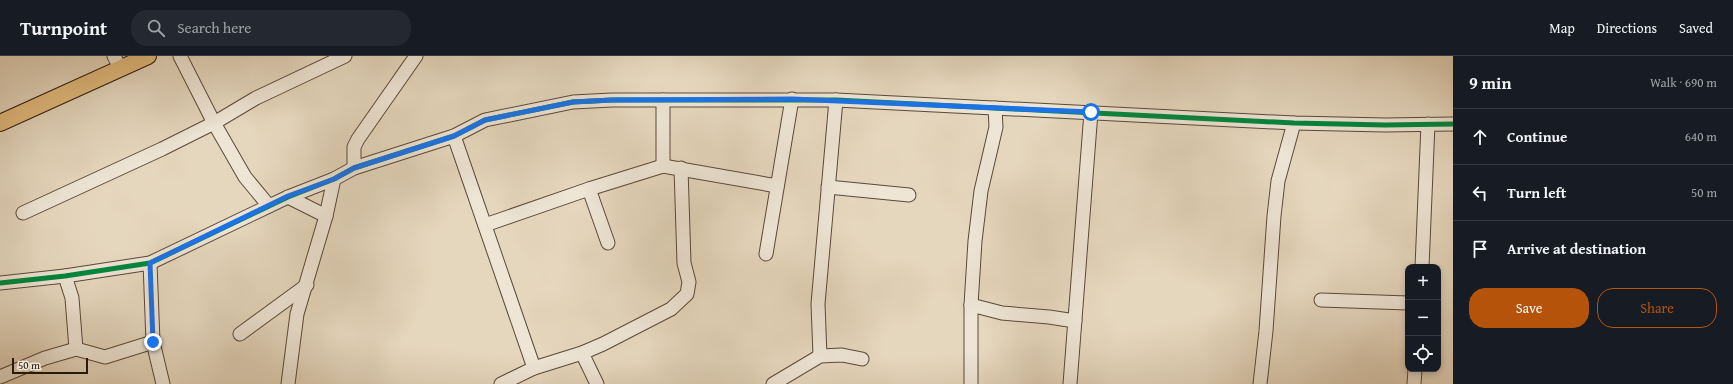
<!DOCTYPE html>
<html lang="en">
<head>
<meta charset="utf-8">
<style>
	:root { --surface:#171b24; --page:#242831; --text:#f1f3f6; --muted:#9ea1a6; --line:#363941; --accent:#b45309 }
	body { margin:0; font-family:"Gentium Book Plus",serif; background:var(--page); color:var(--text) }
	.controls { position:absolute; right:12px; bottom:12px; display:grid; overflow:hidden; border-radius:8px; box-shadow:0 2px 6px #0003 }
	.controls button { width:36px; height:36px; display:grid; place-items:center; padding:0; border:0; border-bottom:1px solid var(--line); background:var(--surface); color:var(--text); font:20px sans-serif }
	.scale { position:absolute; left:12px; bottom:10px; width:76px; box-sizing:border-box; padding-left:4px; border:2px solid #2b1a0c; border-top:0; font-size:11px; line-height:14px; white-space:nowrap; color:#2b1a0c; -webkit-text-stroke:3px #eee5d5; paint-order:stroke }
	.stop { position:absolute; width:12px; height:12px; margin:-9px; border:3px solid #1a73e8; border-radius:50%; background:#fff }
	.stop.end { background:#1a73e8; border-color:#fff; box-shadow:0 1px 4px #0008 }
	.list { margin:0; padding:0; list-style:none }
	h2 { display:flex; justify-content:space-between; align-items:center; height:52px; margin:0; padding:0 16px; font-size:17px }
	h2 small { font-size:13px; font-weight:400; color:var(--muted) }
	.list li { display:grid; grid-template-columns:26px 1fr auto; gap:12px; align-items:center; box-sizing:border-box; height:56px; padding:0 16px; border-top:1px solid var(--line) }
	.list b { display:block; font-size:15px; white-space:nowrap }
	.list em { font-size:13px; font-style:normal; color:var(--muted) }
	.actions { display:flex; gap:8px; padding:12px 16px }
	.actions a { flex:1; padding:9px 0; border:1px solid var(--accent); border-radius:16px; text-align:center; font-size:14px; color:var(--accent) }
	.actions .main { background:var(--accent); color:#fff }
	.icon { flex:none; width:22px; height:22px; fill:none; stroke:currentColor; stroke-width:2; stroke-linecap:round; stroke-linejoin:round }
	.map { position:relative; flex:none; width:1453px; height:328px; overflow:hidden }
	header { display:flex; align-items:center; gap:24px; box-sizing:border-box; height:56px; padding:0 20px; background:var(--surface); border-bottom:1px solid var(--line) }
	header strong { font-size:19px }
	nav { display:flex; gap:22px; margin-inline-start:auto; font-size:14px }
	.search { width:280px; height:36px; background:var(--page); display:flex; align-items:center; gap:10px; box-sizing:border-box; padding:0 14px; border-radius:16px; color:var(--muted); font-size:15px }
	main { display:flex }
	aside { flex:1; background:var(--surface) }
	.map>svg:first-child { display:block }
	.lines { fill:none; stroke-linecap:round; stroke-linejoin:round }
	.minor-casing { stroke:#5a4938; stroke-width:15 }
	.major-casing { stroke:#2b1a0c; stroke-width:18 }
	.minor { stroke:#eee5d5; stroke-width:13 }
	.major { stroke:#e2bc7f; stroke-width:16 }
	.cycleway-casing { stroke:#eee5d5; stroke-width:8 }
	.cycleway { stroke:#00873e; stroke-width:5 }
	.route { stroke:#1a73e8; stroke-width:5 }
</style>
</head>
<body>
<header>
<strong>Turnpoint</strong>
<div class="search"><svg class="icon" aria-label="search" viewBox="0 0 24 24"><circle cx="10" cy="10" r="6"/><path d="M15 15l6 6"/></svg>Search here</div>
<nav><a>Map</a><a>Directions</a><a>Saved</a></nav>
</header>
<main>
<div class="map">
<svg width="1453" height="328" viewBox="0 0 1453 328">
	<rect width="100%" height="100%" fill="#e5d7be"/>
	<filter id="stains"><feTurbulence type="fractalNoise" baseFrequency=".005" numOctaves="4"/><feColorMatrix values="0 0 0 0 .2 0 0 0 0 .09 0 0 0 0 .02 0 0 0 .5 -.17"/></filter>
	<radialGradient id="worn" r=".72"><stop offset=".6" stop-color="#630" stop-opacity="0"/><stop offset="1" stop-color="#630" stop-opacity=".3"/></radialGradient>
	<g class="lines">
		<defs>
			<g id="minor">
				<path d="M114 0 120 12"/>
				<path d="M180 0 214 67 245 121 269 150"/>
				<path d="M454 80 534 312"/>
				<path d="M663 110V44"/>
				<path d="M354 112V91L358 83 416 0"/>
				<path d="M828 131 909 139"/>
				<path d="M589 133 608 187"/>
				<path d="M288 141 326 160"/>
				<path d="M23 157 162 93 214 67 256 42 345 0"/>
				<path d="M485 169 589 133 663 110 777 130"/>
				<path d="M766 198 792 43"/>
				<path d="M150 207 153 286 163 328"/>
				<path d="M1422 211 1428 68"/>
				<path d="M65 220 72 242 76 293"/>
				<path d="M0 227 65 220 150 207 288 141 334 123 354 112 454 80 485 64 573 46 612 44H836L1294 67 1385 69 1453 68"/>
				<path d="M1321 244 1408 247"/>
				<path d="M971 249 1002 257 1049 261 1075 265"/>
				<path d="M240 278 307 229"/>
				<path d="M582 297 597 328"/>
				<path d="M820 300 818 248 836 44"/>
				<path d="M0 321 45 302 76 293 105 301 153 286"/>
				<path d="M288 328 297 258 326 160 334 123"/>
				<path d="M501 328 534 312 582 297 603 288 671 253 687 238 689 226 684 207 681 112"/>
				<path d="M773 328 820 300 842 299 862 303"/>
				<path d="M971 328V249L975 185 981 135 996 71 995 52"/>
				<path d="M1070 328 1091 56"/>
				<path d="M1260 328 1266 275 1274 160 1278 125 1294 67"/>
				<path d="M1414 328 1415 313"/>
			</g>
			<path id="major" d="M0 67 148 0"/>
		</defs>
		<!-- minor casing -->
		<use href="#minor" class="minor-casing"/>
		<!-- major casing -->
		<use href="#major" class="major-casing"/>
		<!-- minor -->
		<use href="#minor" class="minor"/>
		<!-- major -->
		<use href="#major" class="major"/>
		<defs>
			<path id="cycleway" d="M0 227 65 220 150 207 288 141 334 123 354 112 454 80 485 64 573 46 612 44H836L1294 67 1385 69 1453 68"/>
		</defs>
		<!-- cycleway casing -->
		<use href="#cycleway" class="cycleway-casing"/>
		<!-- cycleway -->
		<use href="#cycleway" class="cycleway"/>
	</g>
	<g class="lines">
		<!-- route -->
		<path class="route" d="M153 286 150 207 288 140 334 123 354 112 454 80 485 64 573 46 612 44 792 43 1091 56"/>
	</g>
	<rect width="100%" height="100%" filter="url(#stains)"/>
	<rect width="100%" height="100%" fill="url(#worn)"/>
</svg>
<div class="controls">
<button>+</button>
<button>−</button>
<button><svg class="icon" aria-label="locate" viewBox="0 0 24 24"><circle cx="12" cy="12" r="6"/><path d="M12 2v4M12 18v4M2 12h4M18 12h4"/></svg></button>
</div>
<div class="scale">50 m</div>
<div class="stop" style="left:1091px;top:56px"></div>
<div class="stop end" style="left:153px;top:286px"></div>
</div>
<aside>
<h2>9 min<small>Walk · 690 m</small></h2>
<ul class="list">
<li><svg class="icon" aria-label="ahead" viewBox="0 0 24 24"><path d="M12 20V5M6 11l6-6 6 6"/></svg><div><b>Continue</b></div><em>640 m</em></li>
<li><svg class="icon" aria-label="left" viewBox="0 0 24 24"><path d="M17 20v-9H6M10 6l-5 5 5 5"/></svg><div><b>Turn left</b></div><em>50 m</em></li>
<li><svg class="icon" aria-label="arrive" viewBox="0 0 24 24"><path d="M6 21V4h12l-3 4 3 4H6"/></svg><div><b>Arrive at destination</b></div></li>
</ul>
<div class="actions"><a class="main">Save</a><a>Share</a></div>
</aside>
</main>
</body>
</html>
